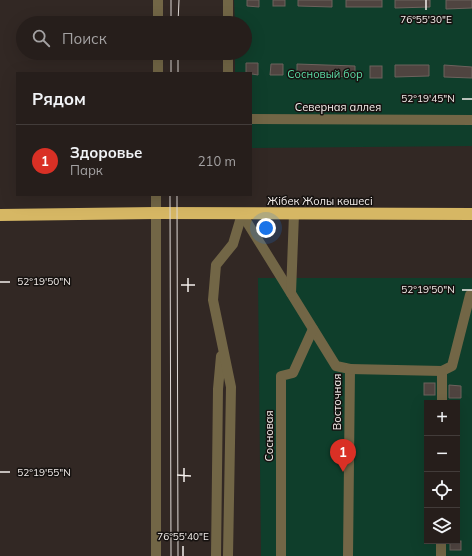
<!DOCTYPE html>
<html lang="ru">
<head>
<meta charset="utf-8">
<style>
	:root { --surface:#261e1b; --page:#322b28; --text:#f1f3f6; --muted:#a4a2a3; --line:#423c3a; --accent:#d93025 }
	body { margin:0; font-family:Mulish,sans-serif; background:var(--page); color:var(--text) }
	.controls { position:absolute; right:12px; bottom:12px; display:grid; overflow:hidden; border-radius:0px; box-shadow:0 4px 16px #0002 }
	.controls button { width:36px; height:36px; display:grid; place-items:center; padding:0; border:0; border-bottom:1px solid var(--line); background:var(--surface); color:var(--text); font:20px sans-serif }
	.you { position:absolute; left:266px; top:228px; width:14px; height:14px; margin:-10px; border:3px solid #fff; border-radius:50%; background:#1a73e8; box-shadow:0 0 0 6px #1a73e833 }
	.badge { display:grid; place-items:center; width:26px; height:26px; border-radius:50%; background:var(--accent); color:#fff; font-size:13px; font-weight:700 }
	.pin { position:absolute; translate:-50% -33px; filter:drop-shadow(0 1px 2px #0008) }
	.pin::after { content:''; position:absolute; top:21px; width:14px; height:12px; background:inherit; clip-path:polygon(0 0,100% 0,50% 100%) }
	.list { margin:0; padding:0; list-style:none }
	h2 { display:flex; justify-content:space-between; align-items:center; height:52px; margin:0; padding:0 16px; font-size:17px }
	h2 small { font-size:13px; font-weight:400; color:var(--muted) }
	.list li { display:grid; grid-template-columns:26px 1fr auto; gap:12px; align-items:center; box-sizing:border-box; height:72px; padding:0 16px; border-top:1px solid var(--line) }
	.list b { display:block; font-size:15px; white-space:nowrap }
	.list p { margin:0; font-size:13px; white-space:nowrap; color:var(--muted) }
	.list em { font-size:13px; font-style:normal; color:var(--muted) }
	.icon { flex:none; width:22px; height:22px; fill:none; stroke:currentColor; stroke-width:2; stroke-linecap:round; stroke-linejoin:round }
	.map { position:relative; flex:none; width:472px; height:556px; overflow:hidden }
	.search { position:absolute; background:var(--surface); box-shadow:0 4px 16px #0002; left:16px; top:16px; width:236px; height:44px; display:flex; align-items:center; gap:10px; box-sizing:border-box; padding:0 14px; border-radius:22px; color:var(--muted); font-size:15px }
	.panel { position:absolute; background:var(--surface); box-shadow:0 4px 16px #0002; left:16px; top:72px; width:236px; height:124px; border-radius:0px }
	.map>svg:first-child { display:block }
	.green { fill:#0f3e2b; fill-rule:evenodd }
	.building { fill:#4f4440; stroke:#6d625d }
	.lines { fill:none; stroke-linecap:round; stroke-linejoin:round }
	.minor { stroke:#726646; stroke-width:10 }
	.highway { stroke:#d6b764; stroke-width:12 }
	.tram { stroke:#dfd9d6; stroke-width:1 }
	.ticks { fill:none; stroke:#f4eeeb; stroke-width:1.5 }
	.labels { text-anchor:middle; stroke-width:3; stroke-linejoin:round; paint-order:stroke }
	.park-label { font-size:11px; fill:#5ddda7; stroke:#161210 }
	.street-label { font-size:11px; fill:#f4eeeb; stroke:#161210 }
	.ticks-label { font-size:10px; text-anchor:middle; fill:#f4eeeb; stroke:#161210; stroke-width:3; stroke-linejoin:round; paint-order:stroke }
</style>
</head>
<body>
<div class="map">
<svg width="472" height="556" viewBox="0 0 472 556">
	<rect width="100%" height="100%" fill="#322824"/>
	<!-- green -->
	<g class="green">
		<path d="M234 0H472V146L251 148V73H235V53H245V23H235Z"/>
		<path d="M258 278H472V556H261ZM427 403H457V541H427Z"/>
	</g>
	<!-- building -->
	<g class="building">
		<path d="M247 0H259V7L247 6Z"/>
		<rect x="273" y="0" width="12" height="6"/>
		<path d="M298 0H332V7L298 6Z"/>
		<rect x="346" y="0" width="36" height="7"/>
		<path d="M395 0H430V7L395 8Z"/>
		<path d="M446 0H472V8L446 9Z"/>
		<path d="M246 63H258V75L246 73Z"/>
		<path d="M271 64H283V75H270Z"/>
		<path d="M297 64 355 66V77L297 75Z"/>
		<path d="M395 65H429V76L395 77Z"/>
		<path d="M444 65 472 67V78L444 77Z"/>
		<rect x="370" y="66" width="12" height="12"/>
		<rect x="424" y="383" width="11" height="12"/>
		<path d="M449 385 461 386V398H449Z"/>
		<rect x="450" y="541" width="11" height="9"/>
	</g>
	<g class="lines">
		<!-- minor -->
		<g class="minor">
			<path d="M158 23V0"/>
			<path d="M228 23V0"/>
			<path d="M158 73V53"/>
			<path d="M228 73V53"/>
			<path d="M251 119 472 120"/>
			<path d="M242 214 336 366 350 369 348 556"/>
			<path d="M291 293 294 214"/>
			<path d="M350 369 442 371 452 366 470 295H472"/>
			<path d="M442 403V371"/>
			<path d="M156 556V195"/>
			<path d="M216 556 218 389 221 356"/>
			<path d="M228 556 231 387 213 300 216 265 233 244 242 214"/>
			<path d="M281 556V376L293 373 313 329"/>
			<path d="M441 556V541"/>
		</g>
		<!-- highway -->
		<path class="highway" d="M0 215 156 213 472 214"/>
		<!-- tram -->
		<g class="tram">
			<path d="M171 23V0"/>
			<path d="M178 23 179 0"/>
			<path d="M171 73V53"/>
			<path d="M178 73V53"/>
			<path d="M170 195 171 556"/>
			<path d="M177 195 178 556"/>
		</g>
	</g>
	<!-- ticks -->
	<path class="ticks" d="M426 10V0M462 99H472M0 282H10M181 285H195M462 290H472M188 292V278M0 472H10M177 475 191 476M184 482V468M183 556V546"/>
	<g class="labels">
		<!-- park labels -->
		<g class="park-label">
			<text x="325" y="78">Сосновый бор</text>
		</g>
		<!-- street labels -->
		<g class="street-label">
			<text x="338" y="111">Северная аллея</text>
			<text x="320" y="205">Жібек Жолы көшесі</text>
			<text transform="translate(337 402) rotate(-90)" y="4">Восточная</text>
			<text transform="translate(269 436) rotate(-90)" y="4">Сосновая</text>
		</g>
	</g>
	<g class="ticks-label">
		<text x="426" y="23">76°55'30"E</text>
		<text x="428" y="102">52°19'45"N</text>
		<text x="44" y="285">52°19'50"N</text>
		<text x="428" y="293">52°19'50"N</text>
		<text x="44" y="476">52°19'55"N</text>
		<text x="183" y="540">76°55'40"E</text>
	</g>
</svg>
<div class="controls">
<button>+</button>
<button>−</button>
<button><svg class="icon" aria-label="locate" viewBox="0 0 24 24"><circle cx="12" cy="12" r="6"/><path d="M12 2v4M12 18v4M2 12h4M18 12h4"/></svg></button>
<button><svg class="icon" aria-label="layers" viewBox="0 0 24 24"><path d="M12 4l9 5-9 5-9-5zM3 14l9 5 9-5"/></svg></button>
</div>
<div class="you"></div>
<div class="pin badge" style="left:343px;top:472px">1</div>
<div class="search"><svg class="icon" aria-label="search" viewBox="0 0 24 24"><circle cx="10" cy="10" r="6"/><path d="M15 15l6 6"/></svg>Поиск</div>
<section class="panel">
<h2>Рядом<small></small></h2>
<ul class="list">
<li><span class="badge">1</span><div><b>Здоровье</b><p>Парк</p></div><em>210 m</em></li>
</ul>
</section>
</div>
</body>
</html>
